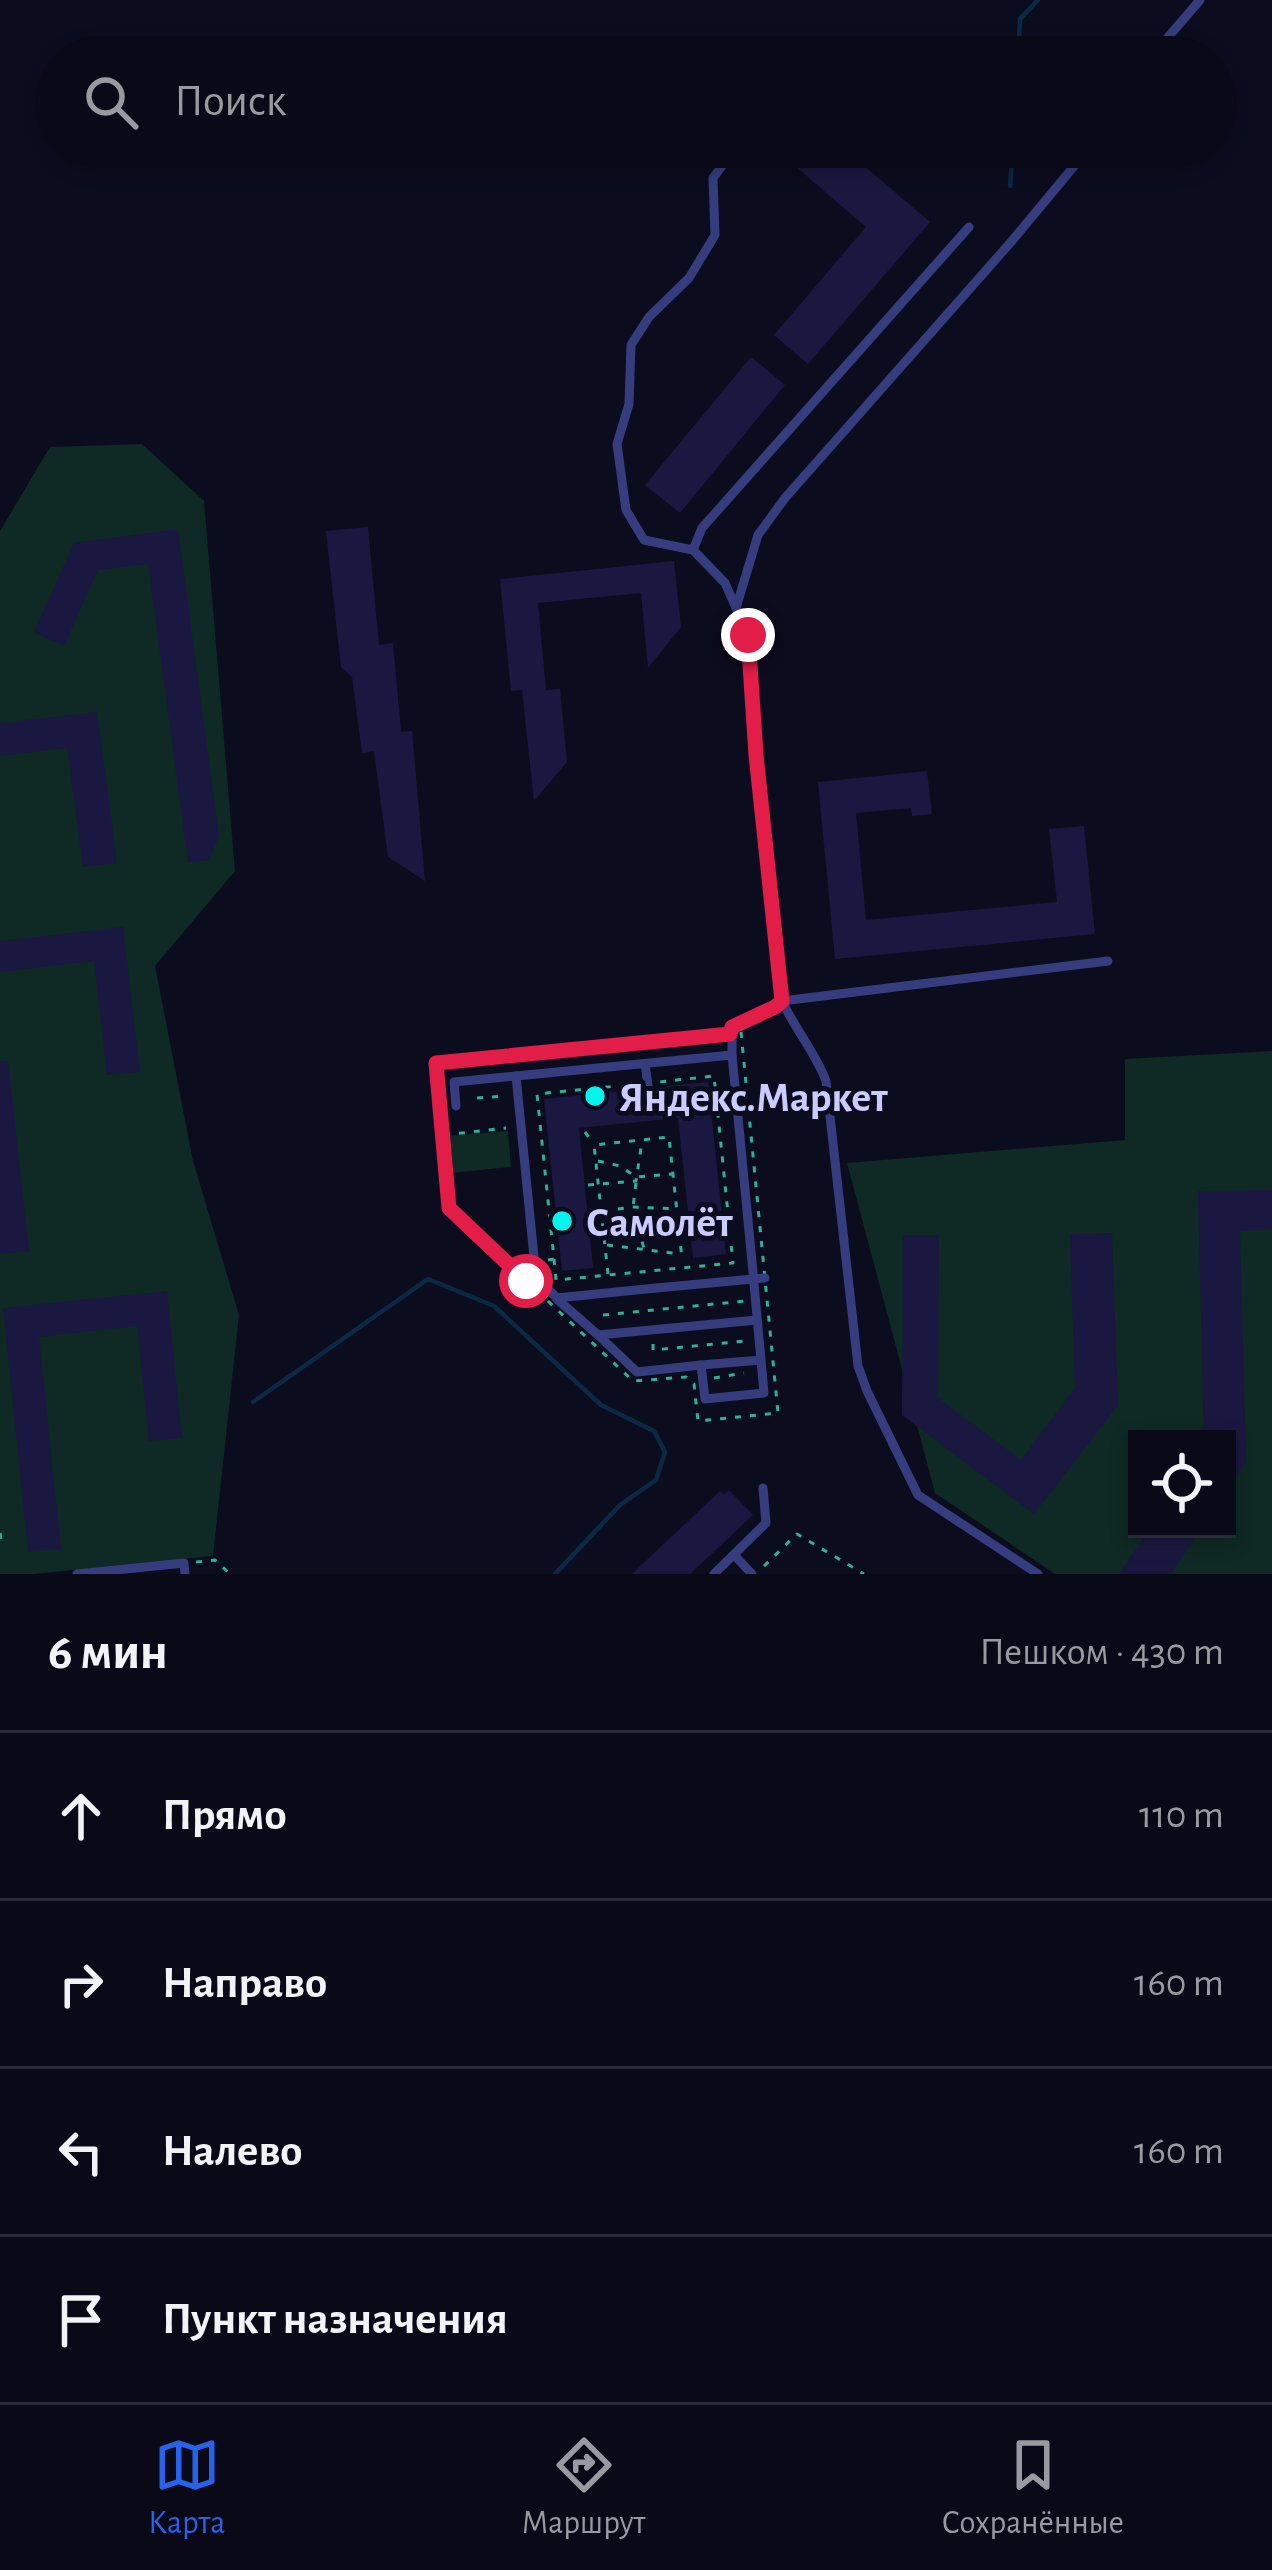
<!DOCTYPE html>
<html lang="ru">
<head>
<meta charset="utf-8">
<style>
	:root { --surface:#090917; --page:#171724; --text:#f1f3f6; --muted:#999aa1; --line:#292a36; --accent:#2563eb }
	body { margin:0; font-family:"Alegreya Sans",sans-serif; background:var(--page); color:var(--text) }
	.controls { position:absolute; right:36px; bottom:36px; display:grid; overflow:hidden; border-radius:0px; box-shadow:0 6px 18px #0003 }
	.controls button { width:108px; height:108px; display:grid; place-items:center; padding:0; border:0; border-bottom:3px solid var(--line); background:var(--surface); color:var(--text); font:60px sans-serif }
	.stop { position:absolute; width:36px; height:36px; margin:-27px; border:9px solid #e11d48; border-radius:50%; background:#fff }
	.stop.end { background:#e11d48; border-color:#fff; box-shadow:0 3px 12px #0008 }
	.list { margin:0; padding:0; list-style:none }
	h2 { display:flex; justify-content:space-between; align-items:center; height:156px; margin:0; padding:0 48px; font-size:51px }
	h2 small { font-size:39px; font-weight:400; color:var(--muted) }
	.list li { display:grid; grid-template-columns:78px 1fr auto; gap:36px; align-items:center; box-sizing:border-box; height:168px; padding:0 48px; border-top:3px solid var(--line) }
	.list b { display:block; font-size:45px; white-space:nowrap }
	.list em { font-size:39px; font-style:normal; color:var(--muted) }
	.icon { flex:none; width:66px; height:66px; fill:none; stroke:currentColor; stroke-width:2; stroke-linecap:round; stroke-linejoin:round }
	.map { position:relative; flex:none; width:1272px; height:1574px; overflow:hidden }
	.search { position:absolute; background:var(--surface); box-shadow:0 6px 18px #0003; left:36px; right:36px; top:36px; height:132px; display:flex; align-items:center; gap:30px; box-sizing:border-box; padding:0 42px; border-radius:66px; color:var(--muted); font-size:45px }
	.sheet { height:828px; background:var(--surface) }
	nav { display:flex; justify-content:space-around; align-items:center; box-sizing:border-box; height:168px; border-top:3px solid var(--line); background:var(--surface); font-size:33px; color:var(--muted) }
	nav a { display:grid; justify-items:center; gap:6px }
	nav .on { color:var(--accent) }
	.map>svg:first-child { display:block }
	.green { fill:#0f2924; fill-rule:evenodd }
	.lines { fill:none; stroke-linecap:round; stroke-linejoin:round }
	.stream { stroke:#0b2944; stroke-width:4.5 }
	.building { fill:#1a1840 }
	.path { stroke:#2bb297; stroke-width:3; stroke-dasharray:6 9; stroke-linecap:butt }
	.lane { stroke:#363d7f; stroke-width:9 }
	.route { stroke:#e11d48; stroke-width:15 }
	.poi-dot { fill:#00f5ec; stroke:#0c0c1f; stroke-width:4.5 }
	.labels { text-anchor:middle; stroke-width:10; stroke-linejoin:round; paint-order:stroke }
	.poi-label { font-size:42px; font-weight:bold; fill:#cacbff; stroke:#0c0c1f; text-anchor:start }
</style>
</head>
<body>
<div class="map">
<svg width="1272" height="1574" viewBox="0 0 1272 1574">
	<rect width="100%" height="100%" fill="#0c0c1f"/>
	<!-- green -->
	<g class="green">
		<path d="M142 444 204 501 235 871 155 966 193 1161 239 1315 213 1556 33 1574H0V531L50 447Z"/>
		<path d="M1272 1051V1574H1055L935 1493 847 1163 1125 1140V1059ZM1137 1439H1227V1529H1137Z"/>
		<path d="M508 1131 511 1167 451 1173 448 1136Z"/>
	</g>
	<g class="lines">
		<!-- stream -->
		<g class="stream">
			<path d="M1018 57 1020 19 1038 0"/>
			<path d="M1010 186 1013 147"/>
			<path d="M253 1402 428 1279 494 1306 601 1405 654 1431 665 1452 656 1480 620 1505 555 1574"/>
		</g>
	</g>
	<!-- building -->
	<g class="building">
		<path d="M773 147H842L930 222 808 364 774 335 866 227Z"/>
		<path d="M751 357 785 385 680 513 645 485Z"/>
		<path d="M368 527 379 645 393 643 401 732 412 731 425 881 388 857 374 751 362 753 352 677 341 667 326 531Z"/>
		<path d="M178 529 219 836 209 860 188 862 148 564 98 570 64 646 34 632 74 543Z"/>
		<path d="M674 561 681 627 648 668 641 593 538 603 546 690 560 689 567 762 534 801 522 690 511 691 500 579Z"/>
		<path d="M97 712 117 863 83 867 67 748 0 756V723Z"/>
		<path d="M927 771 932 814 912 816 911 808 856 813 866 920 1057 902 1049 829 1084 826 1095 934 835 959 818 782Z"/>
		<path d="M123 927 140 1072 107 1075 94 961 0 972V941Z"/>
		<path d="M8 1061 29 1251 0 1254V1062Z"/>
		<path d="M708 1082 726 1254 693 1258 678 1118 579 1128 593 1268 562 1271 544 1099 640 1089 648 1095 654 1092 657 1087Z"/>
		<path d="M1272 1190V1230L1240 1231 1246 1462 1227 1491V1439H1204L1198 1191Z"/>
		<path d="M1112 1233 1118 1405 1034 1514 902 1415 903 1235H939L938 1398 1021 1460 1075 1388 1070 1234Z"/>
		<path d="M167 1291 182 1438 149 1441 137 1326 39 1337 61 1549 28 1552 3 1308Z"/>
		<path d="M729 1490 753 1515 690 1574H632L720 1491 724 1495Z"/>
		<path d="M1149 1529H1201L1171 1574H1119Z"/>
	</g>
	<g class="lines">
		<!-- path -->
		<g class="path">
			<path d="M741 1032 778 1413 698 1421 694 1384 686 1377 633 1381 449 1208 435 1063Z"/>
			<path d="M477 1098 505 1096"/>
			<path d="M585 1132 593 1143"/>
			<path d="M444 1135 506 1128"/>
			<path d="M598 1161 620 1166 636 1177 673 1174"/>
			<path d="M636 1183 633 1207 644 1249"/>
			<path d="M588 1185 636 1181 642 1141"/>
			<path d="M603 1211 633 1207 677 1209"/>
			<path d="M607 1245 681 1254"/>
			<path d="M554 1259 556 1280 733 1263 714 1076 659 1082"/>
			<path d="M548 1260 554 1259 537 1094 637 1084"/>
			<path d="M608 1274 594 1145 669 1137 682 1259"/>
			<path d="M603 1315 745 1301"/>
			<path d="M653 1344V1350L745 1341"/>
			<path d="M714 1378 744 1373"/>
			<path d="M0 1533 1 1540"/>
			<path d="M196 1562 215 1560 230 1574"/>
			<path d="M764 1566 797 1534 864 1574"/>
		</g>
		<!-- lane -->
		<g class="lane">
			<path d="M1151 57 1200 0"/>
			<path d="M736 147 713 178 715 235 689 278 649 317 631 345 629 404 617 444 626 510 644 540 693 550 702 528 969 227"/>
			<path d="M693 550 725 583 748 635 756 755 782 1001C795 1029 815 1052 826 1081L858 1366 867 1391 918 1495 1038 1574"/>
			<path d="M736 608 758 535 785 498 1011 242 1090 147"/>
			<path d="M732 1055V1027L775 1007 782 1001 1108 961"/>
			<path d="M645 1064 648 1086"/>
			<path d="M456 1106 454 1082 516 1076"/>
			<path d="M557 1299 598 1335"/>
			<path d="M761 1360 701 1365 705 1399 764 1393C760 1350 756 1306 752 1262L732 1055 516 1076 536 1277 557 1298C626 1291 696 1284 765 1278"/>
			<path d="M701 1365 637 1372 598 1335 757 1320"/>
			<path d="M734 1555 752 1574"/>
			<path d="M77 1574 184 1563 185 1574"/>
			<path d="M714 1574 766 1523 763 1488"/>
		</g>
	</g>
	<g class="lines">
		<!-- route -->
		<path class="route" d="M526 1281 449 1208 436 1063 730 1034 732 1027 775 1007 782 1001 756 755 748 635"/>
	</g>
	<!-- markers -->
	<g class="poi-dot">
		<circle cx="595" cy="1096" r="12"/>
		<circle cx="562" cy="1221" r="12"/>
	</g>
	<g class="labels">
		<!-- poi labels -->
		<g class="poi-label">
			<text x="619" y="1111">Яндекс.Маркет</text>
			<text x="586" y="1236">Самолёт</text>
		</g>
	</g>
</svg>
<div class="controls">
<button><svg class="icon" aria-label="locate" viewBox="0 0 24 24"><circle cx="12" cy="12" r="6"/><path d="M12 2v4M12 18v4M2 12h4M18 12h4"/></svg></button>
</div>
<div class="stop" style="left:526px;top:1281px"></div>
<div class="stop end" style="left:748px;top:635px"></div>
<div class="search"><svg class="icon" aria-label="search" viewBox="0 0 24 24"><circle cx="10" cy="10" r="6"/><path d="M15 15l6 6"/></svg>Поиск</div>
</div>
<section class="sheet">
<h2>6 мин<small>Пешком · 430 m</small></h2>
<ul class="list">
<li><svg class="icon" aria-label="ahead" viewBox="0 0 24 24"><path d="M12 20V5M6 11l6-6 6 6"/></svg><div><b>Прямо</b></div><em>110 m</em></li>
<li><svg class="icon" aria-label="right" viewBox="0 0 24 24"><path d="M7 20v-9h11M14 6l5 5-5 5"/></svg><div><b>Направо</b></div><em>160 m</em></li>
<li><svg class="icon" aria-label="left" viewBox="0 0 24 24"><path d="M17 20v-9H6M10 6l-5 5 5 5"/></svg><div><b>Налево</b></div><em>160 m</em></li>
<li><svg class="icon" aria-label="arrive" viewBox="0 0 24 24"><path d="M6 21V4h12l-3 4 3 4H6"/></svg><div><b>Пункт назначения</b></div></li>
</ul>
</section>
<nav>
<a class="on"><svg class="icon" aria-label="map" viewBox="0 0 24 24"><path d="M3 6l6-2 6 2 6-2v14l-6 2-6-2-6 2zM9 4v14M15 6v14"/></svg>Карта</a>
<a><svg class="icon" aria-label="directions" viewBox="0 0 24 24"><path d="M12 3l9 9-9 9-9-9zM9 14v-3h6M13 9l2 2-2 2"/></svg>Маршрут</a>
<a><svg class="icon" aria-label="saved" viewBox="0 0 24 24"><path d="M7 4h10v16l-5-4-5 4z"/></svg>Сохранённые</a>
</nav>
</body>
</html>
